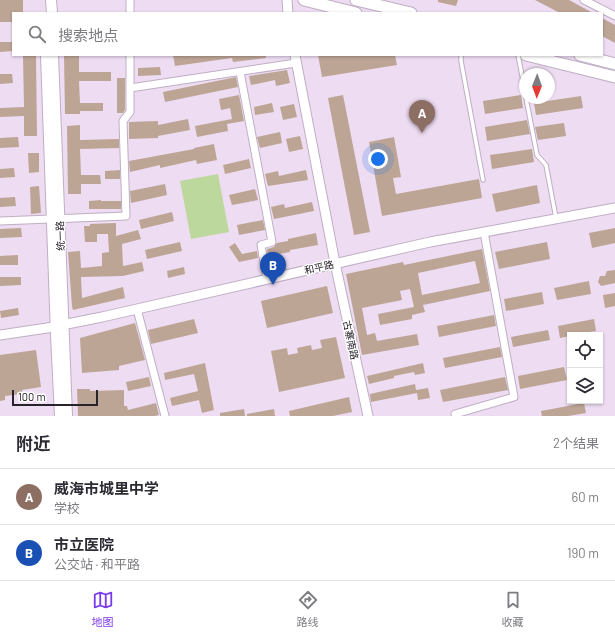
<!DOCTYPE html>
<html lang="zh">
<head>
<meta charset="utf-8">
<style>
	:root { --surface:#fff; --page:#f2f2f3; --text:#2b2b33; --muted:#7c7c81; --line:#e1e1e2; --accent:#7c3aed }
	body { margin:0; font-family:Barlow,"Noto Sans SC",sans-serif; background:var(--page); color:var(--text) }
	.controls { position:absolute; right:12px; bottom:12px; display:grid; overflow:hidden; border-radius:0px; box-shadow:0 1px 3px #0004 }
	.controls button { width:36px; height:36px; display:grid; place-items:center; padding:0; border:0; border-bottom:1px solid var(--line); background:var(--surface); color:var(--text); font:20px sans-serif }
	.compass { position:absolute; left:519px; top:68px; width:36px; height:36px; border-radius:50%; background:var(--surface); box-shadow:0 1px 3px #0004; rotate:181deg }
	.scale { position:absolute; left:12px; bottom:10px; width:86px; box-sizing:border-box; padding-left:4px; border:2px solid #28222a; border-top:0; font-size:11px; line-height:14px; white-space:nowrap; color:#28222a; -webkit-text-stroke:3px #fff; paint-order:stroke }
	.you { position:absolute; left:378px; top:159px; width:14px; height:14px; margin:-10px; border:3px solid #fff; border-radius:50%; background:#1a73e8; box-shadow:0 0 0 6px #1a73e833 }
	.badge { display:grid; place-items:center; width:26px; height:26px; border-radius:50%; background:var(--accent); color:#fff; font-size:13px; font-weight:700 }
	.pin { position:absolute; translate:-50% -33px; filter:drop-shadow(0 1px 2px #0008) }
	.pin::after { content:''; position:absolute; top:21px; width:14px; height:12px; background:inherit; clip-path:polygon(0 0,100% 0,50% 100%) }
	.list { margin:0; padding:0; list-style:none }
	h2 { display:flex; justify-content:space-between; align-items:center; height:52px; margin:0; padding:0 16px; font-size:17px }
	h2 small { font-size:13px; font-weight:400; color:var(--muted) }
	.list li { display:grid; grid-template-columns:26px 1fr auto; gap:12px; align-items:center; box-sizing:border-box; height:56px; padding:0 16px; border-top:1px solid var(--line) }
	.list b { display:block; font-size:15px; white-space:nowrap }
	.list p { margin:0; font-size:13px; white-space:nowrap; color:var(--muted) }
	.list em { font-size:13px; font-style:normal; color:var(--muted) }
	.icon { flex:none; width:22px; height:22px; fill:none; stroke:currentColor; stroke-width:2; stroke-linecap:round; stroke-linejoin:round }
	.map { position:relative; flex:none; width:615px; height:416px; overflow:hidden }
	.search { position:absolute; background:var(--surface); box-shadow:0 1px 3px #0004; left:12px; right:12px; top:12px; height:44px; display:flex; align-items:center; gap:10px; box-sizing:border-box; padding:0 14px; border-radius:0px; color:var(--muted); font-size:15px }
	.sheet { height:164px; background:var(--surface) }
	nav { display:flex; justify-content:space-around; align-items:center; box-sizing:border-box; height:56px; border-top:1px solid var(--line); background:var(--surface); font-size:11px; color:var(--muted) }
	nav a { display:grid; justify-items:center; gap:2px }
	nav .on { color:var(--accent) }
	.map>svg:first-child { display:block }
	.green { fill:#bdd89d }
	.building { fill:#bda596; fill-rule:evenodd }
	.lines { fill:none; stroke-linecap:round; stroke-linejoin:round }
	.service-casing { stroke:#bfaec4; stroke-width:5.5 }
	.minor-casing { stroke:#bfaec4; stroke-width:9 }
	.tertiary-casing { stroke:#bfaec4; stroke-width:11 }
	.secondary-casing { stroke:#bfaec4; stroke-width:12 }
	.primary-casing { stroke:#bfaec4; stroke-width:13 }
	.service { stroke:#fff; stroke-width:3.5 }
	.minor { stroke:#fff; stroke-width:7 }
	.tertiary { stroke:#fff; stroke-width:9 }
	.secondary { stroke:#fff; stroke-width:10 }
	.primary { stroke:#fff; stroke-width:11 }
	.labels { text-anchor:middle; stroke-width:3; stroke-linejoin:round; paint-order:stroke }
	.street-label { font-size:10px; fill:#28222a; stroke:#fff }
</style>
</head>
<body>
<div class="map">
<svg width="615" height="416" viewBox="0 0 615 416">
	<rect width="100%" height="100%" fill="#eedcf2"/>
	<!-- green -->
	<path class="green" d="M218 174 229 232 191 239 180 181Z"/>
	<!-- building -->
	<g class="building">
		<path d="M0 0H23V13H13V22H0Z"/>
		<path d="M438 0H458L456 6 438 2Z"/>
		<path d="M535 0H569L593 13H560Z"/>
		<path d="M602 18 615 25V43L602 36Z"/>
		<path d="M0 42H13V51L0 52Z"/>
		<path d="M64 55H79V72H111V81H79L80 103H103V111H80V114H65Z"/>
		<path d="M173 55H266V58L233 62 232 58 175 66Z"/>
		<path d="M318 55H395L397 65 322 77Z"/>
		<path d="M23 56H36L37 136H24V116L0 117V108L24 107Z"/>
		<path d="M160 67 161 75 138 76V68Z"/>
		<path d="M287 70 290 83 276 86 275 80 251 85 249 76Z"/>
		<path d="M0 74H12L13 83 0 84Z"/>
		<path d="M236 77 238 87 165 102 163 92Z"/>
		<path d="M117 78H125V110L123 113H117Z"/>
		<path d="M239 95 244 121 227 124 228 131 197 137 195 126 232 119 230 108 221 110 219 99Z"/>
		<path d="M343 95 370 232 354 235 328 98Z"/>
		<path d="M521 95 523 108 485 114 483 101Z"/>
		<path d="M581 96 583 108 536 115 534 103Z"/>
		<path d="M272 103 274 112 255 115 254 107Z"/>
		<path d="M294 104 297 117 283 120 280 107Z"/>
		<path d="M188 119 190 130 158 136V138L129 139V122L158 121V125Z"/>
		<path d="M527 120 530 134 487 141 485 127Z"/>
		<path d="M564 123 566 136 538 140 535 127Z"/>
		<path d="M80 125V140L119 139V148L80 149 81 175H100L101 184H81V194H68L67 126Z"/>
		<path d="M280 132 282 143 260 148 257 137Z"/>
		<path d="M300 136 303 149 289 152 286 139Z"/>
		<path d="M18 137 19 147 0 148V138Z"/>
		<path d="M394 137 401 177 393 178 396 194 479 179 482 198 382 216 369 142Z"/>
		<path d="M214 144 217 160 197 164 196 160 160 168V165L130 172 129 161 194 149V148Z"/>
		<path d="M532 149 534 162 492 169 490 155Z"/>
		<path d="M28 153H39V172L29 173Z"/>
		<path d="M249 159 251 168 225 174 223 165Z"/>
		<path d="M14 168 15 177 0 178V169Z"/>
		<path d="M120 170V179H105V171Z"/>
		<path d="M306 170 308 180 268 186 265 174 278 171 279 176Z"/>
		<path d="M165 184 167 195 131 203 130 191Z"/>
		<path d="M537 185 540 203 496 212 492 194Z"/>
		<path d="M39 186 41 213 31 214 30 187Z"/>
		<path d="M255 189 258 200 232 205 229 195Z"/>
		<path d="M15 197 16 206 0 207V198Z"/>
		<path d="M101 200V201H121V209H89V201Z"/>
		<path d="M312 202 314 211 274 219 271 207 284 204 285 208Z"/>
		<path d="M172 212 174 221 141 229 139 220Z"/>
		<path d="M263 220 265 230 239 235 237 225Z"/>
		<path d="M116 223V236L138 230 141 239 122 244 123 266 142 262 144 271 123 276 81 277 82 298 123 287 125 298 73 310 72 306 68 252 80 251 81 268 102 266V253L109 252 108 234H97V242H85L84 226H90V224Z"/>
		<path d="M21 228 22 237 0 238V229Z"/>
		<path d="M615 228V243L592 248 589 233Z"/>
		<path d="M316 233 318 245 290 250V252L278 254 279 256 268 258 267 249 274 247 277 243 288 241V239Z"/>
		<path d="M180 242 182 251 147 259 145 250Z"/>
		<path d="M547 242 550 259 499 269 495 252Z"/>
		<path d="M235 243 242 254 257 251 258 258 239 262 229 247Z"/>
		<path d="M482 249 490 291 423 305 425 312 412 315V319L380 325 378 314 414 307 410 289 400 291 402 300 362 308 367 335 375 333 377 341 417 334 419 345 362 355 346 274 403 262 404 265ZM475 261 480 283 422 295 418 273Z"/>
		<path d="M18 255V265H0V256Z"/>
		<path d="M184 267 185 274 168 278 167 271Z"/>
		<path d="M615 270V283L601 286 598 282 600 276H605L607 271Z"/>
		<path d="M0 277H21V285L0 286Z"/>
		<path d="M589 281 591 294 557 300 554 288Z"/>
		<path d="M327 286 333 313 267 328 261 301Z"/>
		<path d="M542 292 544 304 506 311 504 299Z"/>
		<path d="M615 293V306L605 308 603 295Z"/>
		<path d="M18 308 19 315 1 318 0 311Z"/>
		<path d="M494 315 496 326 439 337 437 326Z"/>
		<path d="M194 319 198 333 151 344 148 330Z"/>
		<path d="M594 319 596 331 570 335V336L560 338 558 326Z"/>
		<path d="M135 323 145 360 119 366V370L82 373 80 338Z"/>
		<path d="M548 330 550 340 513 347 511 337Z"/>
		<path d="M336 337 345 378 279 392 271 351 287 348 288 355 298 353 297 348 311 345 312 350 322 348 320 340Z"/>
		<path d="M500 347 502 357 445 368 443 358Z"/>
		<path d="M36 350 41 387 22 390V394L5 396V400L0 401V355Z"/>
		<path d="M205 363 214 410 202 413 199 400 172 406 170 398 198 391 194 374 165 380 164 373Z"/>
		<path d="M423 363 425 373 415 375 414 372 394 376V378L369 384 367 376Z"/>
		<path d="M564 367 567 380 520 389 518 376Z"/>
		<path d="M149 377 151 386 128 391 126 382Z"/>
		<path d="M505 377 508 390 443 402 440 390Z"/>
		<path d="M415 384 416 390 428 388 430 398 418 400 417 393 371 402 370 394Z"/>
		<path d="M77 389H90V391L124 390V406H127L128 410 156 403 159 415 155 416H78Z"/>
		<path d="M349 397 352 412 333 416H290L289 411Z"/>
		<path d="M584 403 586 413 568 416H542L541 411Z"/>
		<path d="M244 409 245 416H220V413Z"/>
		<path d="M274 409 275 416H247V414Z"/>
	</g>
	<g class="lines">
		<defs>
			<g id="service">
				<path d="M461 55V61L483 180"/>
				<path d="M518 55 525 91"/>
				<path d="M526 98 537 155 546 165 556 218"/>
			</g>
			<g id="minor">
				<path d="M584 0 615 16"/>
				<path d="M130 13V0"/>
				<path d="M240 72 272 242 261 245 267 279"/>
				<path d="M130 88 296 63"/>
				<path d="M0 221 126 216 123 121 130 112V55"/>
				<path d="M137 309 165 416"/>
				<path d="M456 416 455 414 514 397 484 232"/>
			</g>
			<g id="tertiary">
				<path d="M287 0 288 13"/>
				<path d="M295 55 335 263 368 416"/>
				<path d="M0 335 47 328 102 317 430 242 615 208"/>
			</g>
			<g id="secondary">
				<path d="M51 0 52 13"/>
				<path d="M46 55 56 335 60 416"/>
				<path d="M53 55 67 416"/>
			</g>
			<g id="primary">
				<path d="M304 0 356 13"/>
				<path d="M356 0 411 13"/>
				<path d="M526 55 615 77"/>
				<path d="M580 55 615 64"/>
			</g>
		</defs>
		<!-- service casing -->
		<use href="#service" class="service-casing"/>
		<!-- minor casing -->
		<use href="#minor" class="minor-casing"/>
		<!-- tertiary casing -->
		<use href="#tertiary" class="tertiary-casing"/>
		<!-- secondary casing -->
		<use href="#secondary" class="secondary-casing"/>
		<!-- primary casing -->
		<use href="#primary" class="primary-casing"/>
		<!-- service -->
		<use href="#service" class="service"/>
		<!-- minor -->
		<use href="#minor" class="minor"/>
		<!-- tertiary -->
		<use href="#tertiary" class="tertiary"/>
		<!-- secondary -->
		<use href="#secondary" class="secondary"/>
		<!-- primary -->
		<use href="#primary" class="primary"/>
	</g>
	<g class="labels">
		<!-- street labels -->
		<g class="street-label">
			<text transform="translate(60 236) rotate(-92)" y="4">统一路</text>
			<text transform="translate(319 267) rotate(-13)" y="4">和平路</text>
			<text transform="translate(351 340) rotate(78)" y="4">古寨南路</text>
		</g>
	</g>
</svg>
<div class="controls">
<button><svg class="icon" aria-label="locate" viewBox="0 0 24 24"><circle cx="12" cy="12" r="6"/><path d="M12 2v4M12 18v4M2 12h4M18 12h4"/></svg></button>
<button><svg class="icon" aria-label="layers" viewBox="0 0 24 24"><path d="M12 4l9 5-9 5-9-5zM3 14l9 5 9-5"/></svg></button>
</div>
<svg class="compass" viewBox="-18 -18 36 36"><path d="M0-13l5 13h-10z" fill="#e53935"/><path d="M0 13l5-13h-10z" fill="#7c7c81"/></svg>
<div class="scale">100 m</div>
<div class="you"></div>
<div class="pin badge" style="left:422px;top:133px;background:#8d6e63">A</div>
<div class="pin badge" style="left:273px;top:285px;background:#1a4fb4">B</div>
<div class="search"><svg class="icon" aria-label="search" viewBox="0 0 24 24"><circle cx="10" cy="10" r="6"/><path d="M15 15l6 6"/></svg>搜索地点</div>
</div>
<section class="sheet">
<h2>附近<small>2个结果</small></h2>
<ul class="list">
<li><span class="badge" style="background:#8d6e63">A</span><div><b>威海市城里中学</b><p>学校</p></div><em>60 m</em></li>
<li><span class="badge" style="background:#1a4fb4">B</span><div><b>市立医院</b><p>公交站 · 和平路</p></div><em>190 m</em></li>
</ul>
</section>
<nav>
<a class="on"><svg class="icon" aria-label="map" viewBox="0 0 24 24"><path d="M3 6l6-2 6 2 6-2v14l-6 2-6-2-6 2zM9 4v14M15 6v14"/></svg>地图</a>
<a><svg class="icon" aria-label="directions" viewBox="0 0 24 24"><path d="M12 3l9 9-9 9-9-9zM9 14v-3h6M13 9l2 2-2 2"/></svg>路线</a>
<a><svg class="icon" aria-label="saved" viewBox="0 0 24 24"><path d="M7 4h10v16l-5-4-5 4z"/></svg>收藏</a>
</nav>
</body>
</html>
